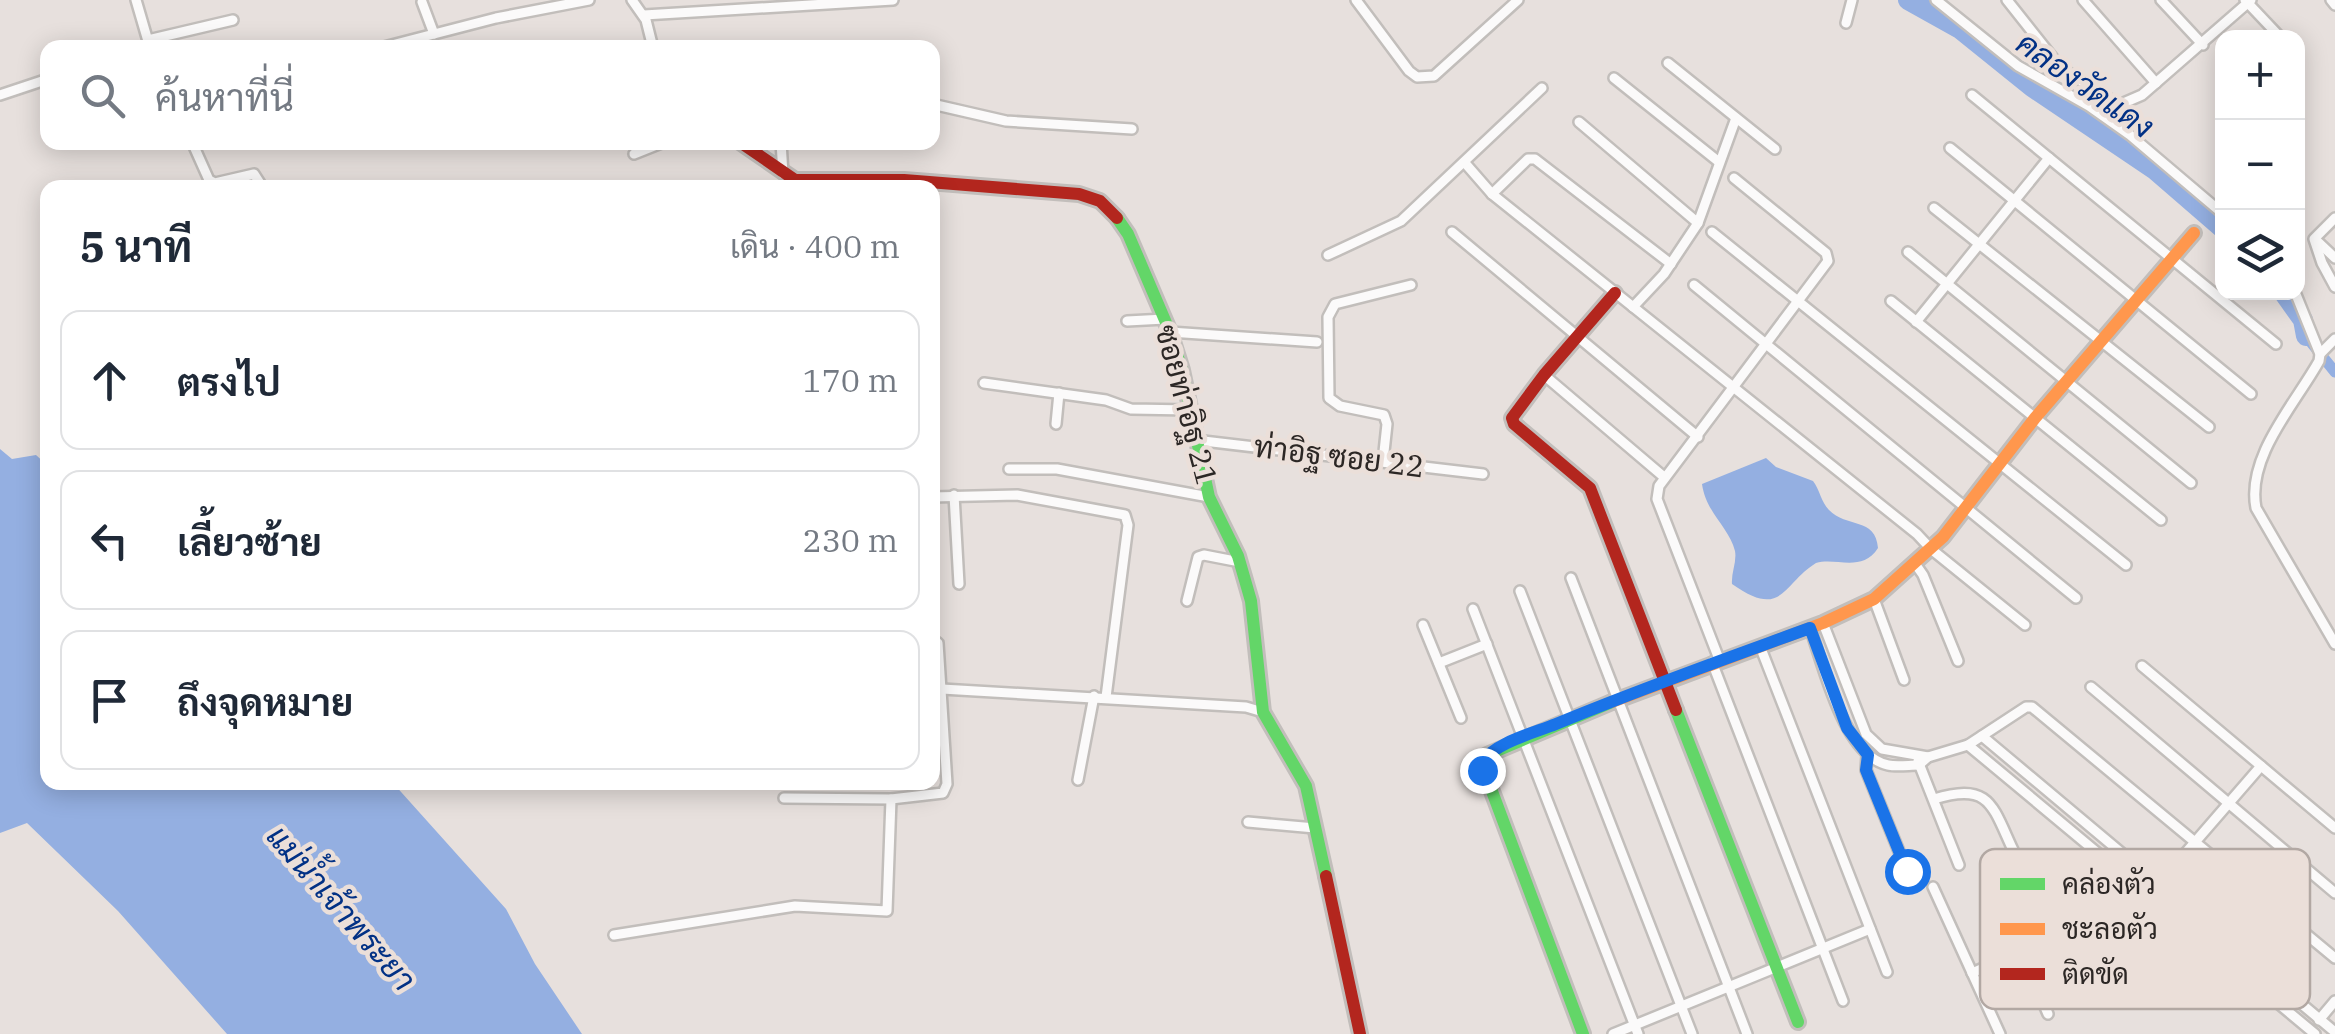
<!DOCTYPE html>
<html lang="th">
<head>
<meta charset="utf-8">
<style>
	:root { --surface:#fff; --page:#f2f2f3; --text:#1f2937; --muted:#747a83; --line:#e0e1e3 }
	body { margin:0; font-family:"IBM Plex Serif",Sarabun,serif; background:var(--page); color:var(--text) }
	.controls { position:absolute; right:30px; top:30px; display:grid; overflow:hidden; border-radius:20px; box-shadow:0 5px 25px #0003 }
	.controls button { width:90px; height:90px; display:grid; place-items:center; padding:0; border:0; border-bottom:2px solid var(--line); background:var(--surface); color:var(--text); font:50px sans-serif }
	.stop { position:absolute; width:30px; height:30px; margin:-22px; border:8px solid #1a73e8; border-radius:50%; background:#fff }
	.stop.end { background:#1a73e8; border-color:#fff; box-shadow:0 2px 10px #0008 }
	.list { margin:0; padding:0; list-style:none }
	h2 { display:flex; justify-content:space-between; align-items:center; height:130px; margin:0; padding:0 40px; font-size:42px }
	h2 small { font-size:32px; font-weight:400; color:var(--muted) }
	.list li { display:grid; grid-template-columns:65px 1fr auto; gap:30px; align-items:center; box-sizing:border-box; height:140px; margin:0 20px 20px; padding:0 20px; border:2px solid var(--line); border-radius:20px }
	.list b { display:block; font-size:38px; white-space:nowrap }
	.list em { font-size:32px; font-style:normal; color:var(--muted) }
	.icon { flex:none; width:55px; height:55px; fill:none; stroke:currentColor; stroke-width:2; stroke-linecap:round; stroke-linejoin:round }
	.map { position:relative; flex:none; width:2335px; height:1034px; overflow:hidden }
	.search { position:absolute; background:var(--surface); box-shadow:0 5px 25px #0003; left:40px; top:40px; width:900px; height:110px; display:flex; align-items:center; gap:25px; box-sizing:border-box; padding:0 35px; border-radius:20px; color:var(--muted); font-size:38px }
	.panel { position:absolute; background:var(--surface); box-shadow:0 5px 25px #0003; left:40px; top:180px; width:900px; height:610px; border-radius:20px }
	.map>svg:first-child { display:block }
	.water { fill:#94afe1 }
	.lines { fill:none; stroke-linecap:round; stroke-linejoin:round }
	.canal { stroke:#94afe1; stroke-width:11 }
	.river { stroke:#94afe1; stroke-width:20 }
	.street-casing { stroke:#c2bebb; stroke-width:14 }
	.fast-casing { stroke:#c2bebb; stroke-width:18 }
	.slow-casing { stroke:#c2bebb; stroke-width:18 }
	.jam-casing { stroke:#c2bebb; stroke-width:18 }
	.street { stroke:#fbfafa; stroke-width:9 }
	.fast { stroke:#63d668; stroke-width:12 }
	.slow { stroke:#ff974d; stroke-width:12 }
	.jam { stroke:#b3261e; stroke-width:12 }
	.route { stroke:#1a73e8; stroke-width:12 }
	.labels { text-anchor:middle; stroke-width:9; stroke-linejoin:round; paint-order:stroke }
	.street-label { font-size:30px; fill:#2c2725; stroke:#ebdfd9 }
	.water-label { font-size:32px; font-style:italic; fill:#023185; stroke:#ebdfd9 }
	.key { fill:#ebdfd9; stroke:#b2a8a3; stroke-width:2.5 }
	.key-label { font-size:28px; fill:#2c2725 }
</style>
</head>
<body>
<div class="map">
<svg width="2335" height="1034" viewBox="0 0 2335 1034">
	<rect width="100%" height="100%" fill="#e7e0dd"/>
	<!-- water -->
	<g class="water">
		<path d="M0 449 12 459 36 455 47 465 48 782 393 783 506 909 535 964 582 1034H227L118 911 27 823 0 833Z"/>
		<path d="M1766 458 1776 467 1813 481C1820 490 1821 502 1829 510 1846 528 1876 517 1878 548 1862 573 1836 557 1816 563 1782 584 1783 620 1732 584 1731 573 1737 562 1735 551 1729 527 1706 513 1702 484Z"/>
	</g>
	<g class="lines">
		<!-- canal -->
		<path class="canal" d="M2306 336 2335 372"/>
		<!-- river -->
		<g class="river">
			<path d="M1908 0 1960 29 2032 87 2155 170 2222 228"/>
			<path d="M2283 292 2303 320 2306 336"/>
		</g>
		<defs>
			<g id="street">
				<path d="M136 0 150 48"/>
				<path d="M632 0 646 20 653 48"/>
				<path d="M1356 0 1409 71 1417 77 1434 76 1518 0"/>
				<path d="M1936 0 2018 66 2089 106 2130 135 2222 213"/>
				<path d="M2007 0 2061 68 2119 105 2142 95 2251 0"/>
				<path d="M2083 0 2156 83"/>
				<path d="M2161 0 2203 45"/>
				<path d="M2245 0 2281 38"/>
				<path d="M2331 0 2335 5"/>
				<path d="M422 2 434 34"/>
				<path d="M644 15 893 0"/>
				<path d="M1846 23 1852 0"/>
				<path d="M148 40 233 20"/>
				<path d="M380 48 496 18 589 0"/>
				<path d="M1668 63 1775 149"/>
				<path d="M1614 78 1719 162"/>
				<path d="M0 95 48 79"/>
				<path d="M1972 95 2276 344"/>
				<path d="M932 104 1006 121 1132 129"/>
				<path d="M1579 122 1698 223"/>
				<path d="M192 142 209 180 215 183 254 174 263 188"/>
				<path d="M781 142 783 174"/>
				<path d="M1950 148 2251 394"/>
				<path d="M634 154 664 142"/>
				<path d="M1465 163 1492 194 1917 534 1931 549 2025 625"/>
				<path d="M1492 194 1528 159H1535L1671 264"/>
				<path d="M1934 208 2209 427"/>
				<path d="M2335 218 2314 239 2322 263 2335 287"/>
				<path d="M1452 232 1698 437"/>
				<path d="M1712 232 2126 565"/>
				<path d="M2316 240 2335 258"/>
				<path d="M1908 252 2191 483"/>
				<path d="M1328 255 1401 221 1542 88"/>
				<path d="M1694 285 2076 598"/>
				<path d="M2295 292 2320 354 2319 361C2295 404 2246 457 2256 508L2335 644"/>
				<path d="M1891 301 2161 520"/>
				<path d="M1633 307 1664 274 1698 223 1736 118"/>
				<path d="M1127 321 1165 319"/>
				<path d="M1916 322 2049 158"/>
				<path d="M1170 332 1317 342"/>
				<path d="M2320 354 2335 339"/>
				<path d="M1544 375 1664 477"/>
				<path d="M984 383 1106 400 1131 409 1190 410"/>
				<path d="M1056 424 1059 393"/>
				<path d="M1195 440 1483 474"/>
				<path d="M1383 461 1387 424 1384 415 1340 406 1329 398 1328 317 1335 304 1411 285"/>
				<path d="M1009 469H1057L1209 497"/>
				<path d="M954 495 959 584"/>
				<path d="M932 497 1017 495 1125 515 1128 525 1106 697"/>
				<path d="M1916 565 1923 575 1958 661"/>
				<path d="M1571 578 1747 1034"/>
				<path d="M1520 591 1692 1034"/>
				<path d="M1874 599 1904 680"/>
				<path d="M1187 601 1198 557 1204 555 1240 562"/>
				<path d="M1473 609 1638 1034"/>
				<path d="M1823 623 1866 734 1882 749 1928 757"/>
				<path d="M1423 625 1461 718"/>
				<path d="M1810 628C1824 666 1843 755 1888 765 1897 767 1909 765 1919 765L1928 757 1968 745 2026 707H2032L2335 958"/>
				<path d="M1760 646 1887 972"/>
				<path d="M1719 659 1657 499 1659 486 1828 261 1826 253 1734 178"/>
				<path d="M1712 662 1843 1001"/>
				<path d="M1439 663 1487 644"/>
				<path d="M2142 666 2335 828"/>
				<path d="M2091 687 2335 893"/>
				<path d="M942 689 1246 707 1263 712"/>
				<path d="M1982 736 2335 1032"/>
				<path d="M1968 745 2315 1034"/>
				<path d="M1867 755 1866 770 1907 871"/>
				<path d="M1918 761 1959 865"/>
				<path d="M1078 780 1094 696"/>
				<path d="M784 798 891 799 943 793 947 784 938 643 932 639"/>
				<path d="M1934 799C1990 782 1992 805 2013 850"/>
				<path d="M1248 822 1315 828"/>
				<path d="M2038 861 2099 994"/>
				<path d="M1991 881 2048 1014"/>
				<path d="M1933 887 2000 1034"/>
				<path d="M2119 908 2152 985"/>
				<path d="M614 935 795 906 887 911 891 799"/>
				<path d="M1972 973 2150 894 2261 766"/>
				<path d="M2319 1020 2335 1001"/>
				<path d="M1613 1034 1870 929"/>
			</g>
			<g id="fast">
				<path d="M1117 218 1128 234 1170 332 1182 370 1209 497 1238 556 1251 601 1263 712 1306 786 1326 876"/>
				<path d="M1676 710 1798 1022"/>
				<path d="M1583 1034 1481 762 1487 755 1612 702"/>
			</g>
			<path id="slow" d="M1612 702 1823 623 1874 599 1943 537 2035 418 2194 233"/>
			<g id="jam">
				<path d="M740 142 795 180H904L1079 194 1100 201 1117 218"/>
				<path d="M1615 293 1544 375 1512 418 1514 424 1590 488 1676 710"/>
				<path d="M1326 876 1360 1034"/>
			</g>
		</defs>
		<!-- street casing -->
		<use href="#street" class="street-casing"/>
		<!-- fast casing -->
		<use href="#fast" class="fast-casing"/>
		<!-- slow casing -->
		<use href="#slow" class="slow-casing"/>
		<!-- jam casing -->
		<use href="#jam" class="jam-casing"/>
		<!-- street -->
		<use href="#street" class="street"/>
		<!-- fast -->
		<use href="#fast" class="fast"/>
		<!-- slow -->
		<use href="#slow" class="slow"/>
		<!-- jam -->
		<use href="#jam" class="jam"/>
	</g>
	<g class="lines">
		<!-- route -->
		<path class="route" d="M1482 770V762C1496 742 1534 733 1556 724 1640 689 1725 659 1810 628L1847 728 1868 755 1866 770 1907 871"/>
	</g>
	<g class="labels">
		<!-- street labels -->
		<g class="street-label">
			<text transform="translate(1186 405) rotate(75)" y="10">ซอยท่าอิฐ 21</text>
			<text transform="translate(1339 457) rotate(7)" y="10">ท่าอิฐ ซอย 22</text>
		</g>
		<!-- water labels -->
		<g class="water-label">
			<text transform="translate(2085 85) rotate(35)" y="11">คลองวัดแดง</text>
			<text transform="translate(341 908) rotate(49)" y="11">แม่น้ำเจ้าพระยา</text>
		</g>
	</g>
	<!-- legend -->
	<rect x="1980" y="849" width="330" height="160" rx="15" class="key"/>
	<rect x="2000" y="878" width="45" height="12" fill="#63d668"/>
	<rect x="2000" y="923" width="45" height="12" fill="#ff974d"/>
	<rect x="2000" y="968" width="45" height="12" fill="#b3261e"/>
	<g class="key-label">
		<text x="2062" y="894">คล่องตัว</text>
		<text x="2062" y="939">ชะลอตัว</text>
		<text x="2062" y="984">ติดขัด</text>
	</g>
</svg>
<div class="controls">
<button>+</button>
<button>−</button>
<button><svg class="icon" aria-label="layers" viewBox="0 0 24 24"><path d="M12 4l9 5-9 5-9-5zM3 14l9 5 9-5"/></svg></button>
</div>
<div class="stop" style="left:1907px;top:871px"></div>
<div class="stop end" style="left:1482px;top:770px"></div>
<div class="search"><svg class="icon" aria-label="search" viewBox="0 0 24 24"><circle cx="10" cy="10" r="6"/><path d="M15 15l6 6"/></svg>ค้นหาที่นี่</div>
<section class="panel">
<h2>5 นาที<small>เดิน · 400 m</small></h2>
<ul class="list">
<li><svg class="icon" aria-label="ahead" viewBox="0 0 24 24"><path d="M12 20V5M6 11l6-6 6 6"/></svg><div><b>ตรงไป</b></div><em>170 m</em></li>
<li><svg class="icon" aria-label="left" viewBox="0 0 24 24"><path d="M17 20v-9H6M10 6l-5 5 5 5"/></svg><div><b>เลี้ยวซ้าย</b></div><em>230 m</em></li>
<li><svg class="icon" aria-label="arrive" viewBox="0 0 24 24"><path d="M6 21V4h12l-3 4 3 4H6"/></svg><div><b>ถึงจุดหมาย</b></div></li>
</ul>
</section>
</div>
</body>
</html>
